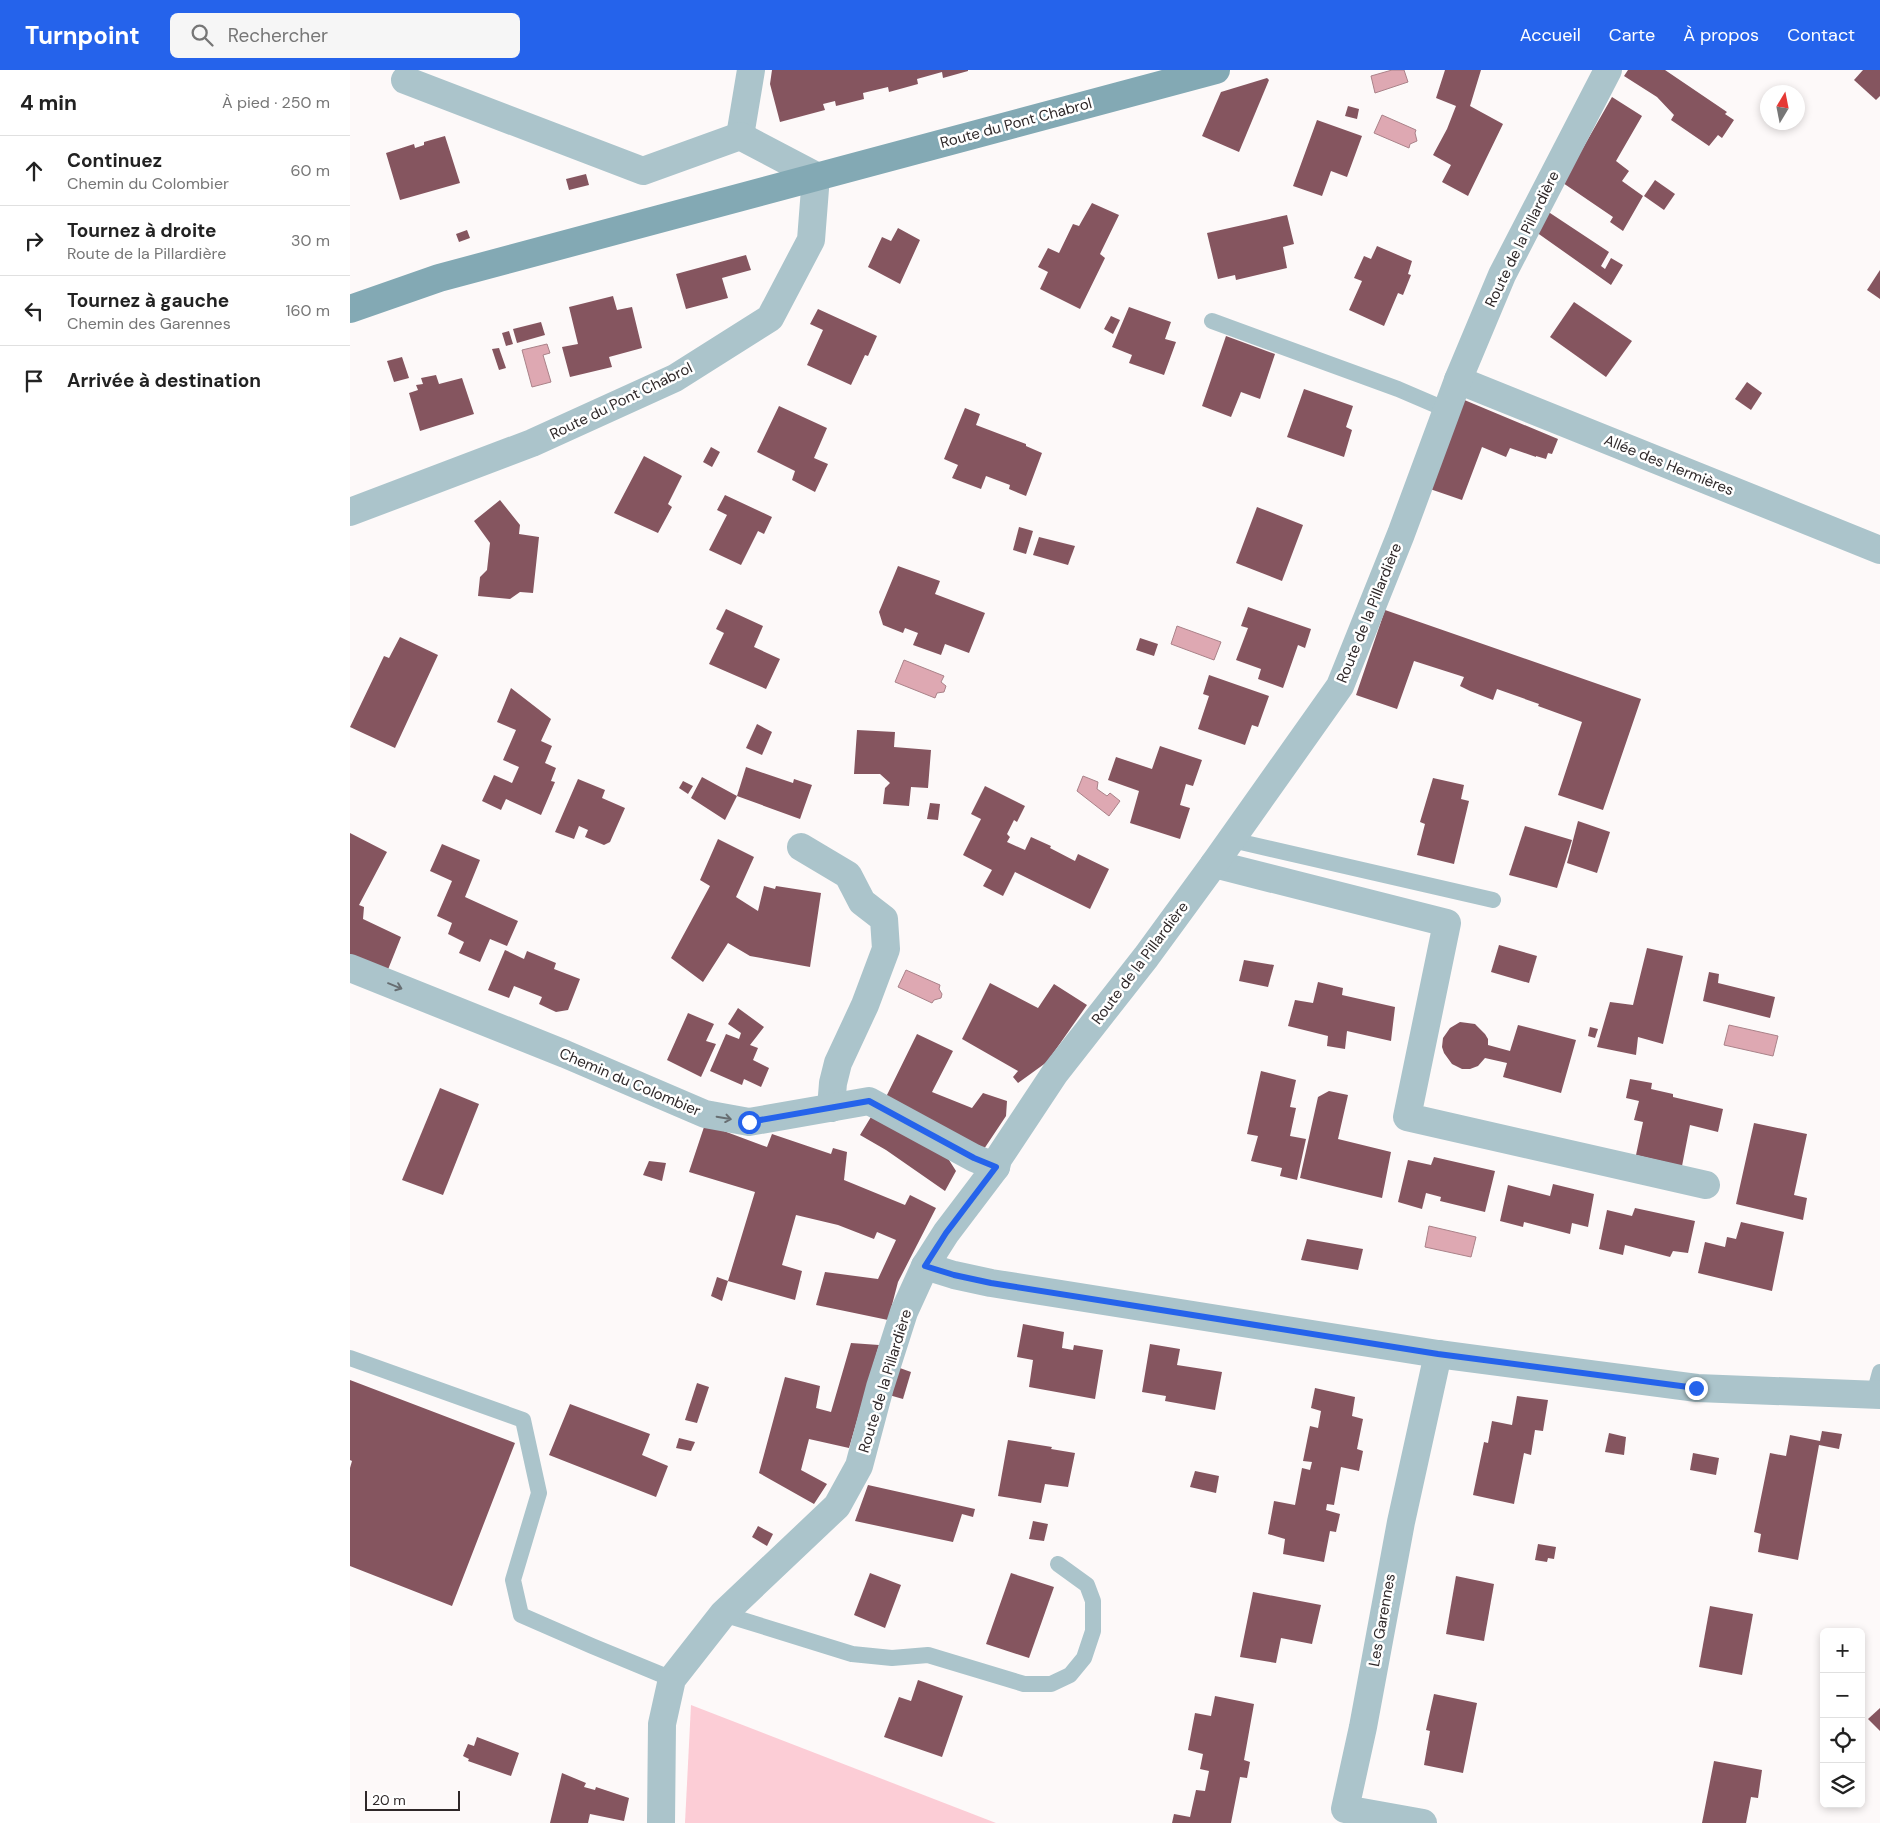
<!DOCTYPE html>
<html lang="fr">
<head>
<meta charset="utf-8">
<style>
	:root { --surface:#fff; --page:#f6f6f6; --text:#222; --muted:#767676; --line:#e0e0e0; --accent:#2563eb }
	body { margin:0; font-family:"DM Sans",sans-serif; background:var(--page); color:var(--text) }
	.controls { position:absolute; right:15px; bottom:15px; display:grid; overflow:hidden; border-radius:8px; box-shadow:0 2px 8px #0003 }
	.controls button { width:45px; height:45px; display:grid; place-items:center; padding:0; border:0; border-bottom:1px solid var(--line); background:var(--surface); color:var(--text); font:25px sans-serif }
	.compass { position:absolute; left:1410px; top:15px; width:45px; height:45px; border-radius:50%; background:var(--surface); box-shadow:0 2px 8px #0003; rotate:10deg }
	.scale { position:absolute; left:15px; bottom:12px; width:95px; box-sizing:border-box; padding-left:5px; border:2px solid #2f2829; border-top:0; font-size:14px; line-height:18px; white-space:nowrap; color:#2f2829; -webkit-text-stroke:4px #fff; paint-order:stroke }
	.stop { position:absolute; width:15px; height:15px; margin:-11px; border:4px solid #2563eb; border-radius:50%; background:#fff }
	.stop.end { background:#2563eb; border-color:#fff; box-shadow:0 1px 5px #0008 }
	.list { margin:0; padding:0; list-style:none }
	h2 { display:flex; justify-content:space-between; align-items:center; height:65px; margin:0; padding:0 20px; font-size:21px }
	h2 small { font-size:16px; font-weight:400; color:var(--muted) }
	.list li { display:grid; grid-template-columns:32px 1fr auto; gap:15px; align-items:center; box-sizing:border-box; height:70px; padding:0 20px; border-top:1px solid var(--line) }
	.list b { display:block; font-size:19px; white-space:nowrap }
	.list p { margin:0; font-size:16px; white-space:nowrap; color:var(--muted) }
	.list em { font-size:16px; font-style:normal; color:var(--muted) }
	.icon { flex:none; width:28px; height:28px; fill:none; stroke:currentColor; stroke-width:2; stroke-linecap:round; stroke-linejoin:round }
	.map { position:relative; flex:none; width:1530px; height:1753px; overflow:hidden }
	header { display:flex; align-items:center; gap:30px; box-sizing:border-box; height:70px; padding:0 25px; background:var(--accent); color:#fff }
	header strong { font-size:24px }
	nav { display:flex; gap:28px; margin-inline-start:auto; font-size:18px }
	.search { width:350px; height:45px; background:var(--page); display:flex; align-items:center; gap:12px; box-sizing:border-box; padding:0 18px; border-radius:8px; color:var(--muted); font-size:19px }
	main { display:flex }
	aside { flex:1; background:var(--surface) }
	.map>svg:first-child { display:block }
	.green { fill:#fccdd6 }
	.water { fill:#dea8b2; stroke:#aa8289 }
	.building { fill:#85555f }
	.lines { fill:none; stroke-linecap:round; stroke-linejoin:round }
	.service { stroke:#abc4cb; stroke-width:16 }
	.minor { stroke:#abc4cb; stroke-width:28 }
	.secondary { stroke:#83a9b4; stroke-width:28 }
	.oneway { stroke:#676e72 }
	.route { stroke:#2563eb; stroke-width:6 }
	.labels { text-anchor:middle; stroke-width:5; stroke-linejoin:round; paint-order:stroke }
	.street-label { font-size:15px; fill:#2f2829; stroke:#fff }
</style>
</head>
<body>
<header>
<strong>Turnpoint</strong>
<div class="search"><svg class="icon" aria-label="search" viewBox="0 0 24 24"><circle cx="10" cy="10" r="6"/><path d="M15 15l6 6"/></svg>Rechercher</div>
<nav><a>Accueil</a><a>Carte</a><a>À propos</a><a>Contact</a></nav>
</header>
<main>
<aside>
<h2>4 min<small>À pied · 250 m</small></h2>
<ul class="list">
<li><svg class="icon" aria-label="ahead" viewBox="0 0 24 24"><path d="M12 20V5M6 11l6-6 6 6"/></svg><div><b>Continuez</b><p>Chemin du Colombier</p></div><em>60 m</em></li>
<li><svg class="icon" aria-label="right" viewBox="0 0 24 24"><path d="M7 20v-9h11M14 6l5 5-5 5"/></svg><div><b>Tournez à droite</b><p>Route de la Pillardière</p></div><em>30 m</em></li>
<li><svg class="icon" aria-label="left" viewBox="0 0 24 24"><path d="M17 20v-9H6M10 6l-5 5 5 5"/></svg><div><b>Tournez à gauche</b><p>Chemin des Garennes</p></div><em>160 m</em></li>
<li><svg class="icon" aria-label="arrive" viewBox="0 0 24 24"><path d="M6 21V4h12l-3 4 3 4H6"/></svg><div><b>Arrivée à destination</b></div></li>
</ul>
</aside>
<div class="map">
<svg width="1530" height="1753" viewBox="0 0 1530 1753">
	<rect width="100%" height="100%" fill="#fdf9f9"/>
	<!-- green -->
	<path class="green" d="M341 1635 646 1753H335Z"/>
	<!-- water -->
	<g class="water">
		<path d="M1042 0H1054L1058 12 1025 23 1021 6Z"/>
		<path d="M1032 45 1066 60 1065 63 1067 71 1060 74 1059 78 1024 63Z"/>
		<path d="M197 274 200 283 193 285 201 312 182 317 172 280Z"/>
		<path d="M827 556 871 572 864 590 821 574Z"/>
		<path d="M554 590 594 606 591 612 596 616 594 622 587 623 585 628 545 612Z"/>
		<path d="M733 706 748 712 747 719 757 726 760 723 770 731 759 746 727 721Z"/>
		<path d="M556 900 590 915 589 919 592 924 591 928 584 930 582 933 548 917Z"/>
		<path d="M1379 955 1428 966 1423 986 1374 975Z"/>
		<path d="M1079 1156 1126 1167 1121 1187 1075 1177Z"/>
	</g>
	<!-- building -->
	<g class="building">
		<path d="M422 0H618V1L593 8 592 2 567 9 568 14 539 22 538 17 513 23 514 29 486 36 485 31 473 34 475 40 430 52 420 14Z"/>
		<path d="M1095 0H1131L1120 36 1153 54 1118 126 1092 112 1101 95 1083 85 1097 59 1106 36 1086 28Z"/>
		<path d="M1278 0H1315L1377 42 1375 44 1384 50 1372 68 1368 65 1359 76 1321 50 1324 45 1307 27 1274 6Z"/>
		<path d="M1513 0H1530V26L1526 30 1504 10Z"/>
		<path d="M917 8 919 10 889 82 852 66 871 22Z"/>
		<path d="M1262 27 1292 46 1266 91 1279 101 1272 111 1293 126 1273 161 1260 152 1263 147 1213 113Z"/>
		<path d="M998 36 1009 39 1007 49 995 46Z"/>
		<path d="M967 50 1012 66 997 107 981 101 972 126 943 116Z"/>
		<path d="M95 66 110 113 50 130 36 83 64 74 65 78 74 75V72Z"/>
		<path d="M236 104 239 115 219 120 216 109Z"/>
		<path d="M1305 110 1325 124 1314 140 1294 126Z"/>
		<path d="M742 133 769 145 750 184 755 188 730 239 690 219 698 202 688 197 698 178 709 183 723 154 729 156Z"/>
		<path d="M1197 141 1259 182 1251 196 1255 199 1261 188 1273 195 1261 215 1186 162Z"/>
		<path d="M937 145 944 174 933 177 937 198 886 210 885 205 868 209 857 163Z"/>
		<path d="M548 158 570 170 550 214 518 197 532 167 541 171Z"/>
		<path d="M117 160 120 168 109 172 106 164Z"/>
		<path d="M1027 176 1062 191 1058 204 1061 205 1053 225 1048 223 1034 256 999 240 1012 211 1004 208 1014 186 1021 189Z"/>
		<path d="M396 185 401 200 372 208 378 228 336 239 326 204Z"/>
		<path d="M1530 200V229L1517 220Z"/>
		<path d="M263 226 267 240 282 237 292 278 259 287 262 297 220 307 212 277 228 274 219 237Z"/>
		<path d="M1224 232 1282 271 1256 307 1200 267Z"/>
		<path d="M779 237 821 252 815 269 826 272 814 305 779 293 782 285 762 277Z"/>
		<path d="M468 239 527 266 518 286 515 285 501 315 457 295 473 260 460 254Z"/>
		<path d="M761 246 770 250 763 264 754 259Z"/>
		<path d="M191 252 195 265 167 273 163 259Z"/>
		<path d="M159 261 163 274 156 276 152 263Z"/>
		<path d="M876 266 925 284 910 329 891 322 881 347 852 336Z"/>
		<path d="M149 278 156 298 149 300 142 279Z"/>
		<path d="M52 287 59 308 44 312 37 291Z"/>
		<path d="M86 305 89 314 112 308 124 344 70 361 59 323 68 320 66 315 73 314 71 308Z"/>
		<path d="M1397 312 1412 323 1401 340 1385 329Z"/>
		<path d="M954 319 1003 336 996 357 1002 360 994 387 937 367Z"/>
		<path d="M1112 329 1208 369 1202 384 1198 383 1196 389 1186 386V387L1160 378 1156 387 1132 377 1112 430 1080 419Z"/>
		<path d="M429 336 477 358 464 388 478 394 465 422 442 410 445 401 407 382Z"/>
		<path d="M615 338 630 344 626 355 676 374V376L692 383 676 426 659 419 660 415 636 406 631 419 602 408 608 395 594 389Z"/>
		<path d="M361 377 370 382 362 397 353 392Z"/>
		<path d="M294 386 332 406 318 434 322 437 308 463 264 443Z"/>
		<path d="M375 425 422 447 414 464 408 461 391 495 359 480 377 445 367 440Z"/>
		<path d="M150 430 170 455 169 464 189 467 183 523 170 522 160 529 128 526 130 507 137 500 140 473 124 451Z"/>
		<path d="M907 437 953 455 932 511 886 493Z"/>
		<path d="M669 457 683 461 676 484 663 480Z"/>
		<path d="M689 467 725 476 718 495 683 485Z"/>
		<path d="M548 496 590 511 585 524 635 543 619 583 595 574 591 585 563 575 568 563 555 558 553 563 533 555 529 542Z"/>
		<path d="M898 537 961 559 955 578 948 575 933 618 908 609 911 599 886 590 898 558 891 556Z"/>
		<path d="M376 539 413 556 404 577 430 589 416 619 359 594 374 563 366 559Z"/>
		<path d="M1035 540 1291 629 1253 740 1208 725 1232 652 1188 636 1189 634 1147 619 1143 630 1120 621 1110 616 1114 607 1064 591 1047 639 1006 625Z"/>
		<path d="M50 567 88 585 45 678 0 657 34 586 39 588Z"/>
		<path d="M790 568 808 574 804 586 786 580Z"/>
		<path d="M859 605 919 626 908 657 902 655 895 675 848 659 859 626 853 624Z"/>
		<path d="M161 618 201 649 191 671 202 676 195 693 206 698 201 711 205 712 191 745 156 729 151 740 132 731 144 705 162 713 169 697 153 690 166 660 147 652Z"/>
		<path d="M407 654 422 662 412 685 396 678Z"/>
		<path d="M507 660 545 662 544 677 581 680 578 718 561 717 559 736 533 734 535 718 540 713 530 704H504Z"/>
		<path d="M810 676 852 690 843 716 836 714 830 735 840 738 830 769 780 753 789 721 758 710 766 687 802 699Z"/>
		<path d="M396 697 443 713 444 709 462 715 450 749 387 726 375 750 341 728 352 707 387 726Z"/>
		<path d="M1083 708 1114 715 1111 729 1119 731 1104 794 1067 785 1075 754 1070 752Z"/>
		<path d="M228 709 255 720 252 728 275 738 260 772 254 775 235 767 238 760 229 756 224 769 205 762Z"/>
		<path d="M333 711 343 716 338 724 329 718Z"/>
		<path d="M635 716 675 736 667 752 664 750 657 764 660 767 657 772 675 780 681 767 701 776 700 778 725 791 728 784 759 799 740 839 665 802 653 826 633 816 642 800 613 785 631 749 621 744Z"/>
		<path d="M580 733 590 734 588 750 577 749Z"/>
		<path d="M1228 751 1260 762 1247 803 1217 793Z"/>
		<path d="M1175 756 1222 770 1207 818 1159 805Z"/>
		<path d="M0 763 37 782 9 835 14 837 13 849 51 867 37 902 0 884Z"/>
		<path d="M368 769 404 787 386 827 408 841 414 816 425 819 426 816 471 823 460 897 400 886 378 873 353 912 321 888 360 816 350 810Z"/>
		<path d="M92 774 130 790 115 827 168 851 157 876 140 869 130 892 109 883 114 872 98 864 102 853 87 846 102 811 80 801Z"/>
		<path d="M1149 875 1187 886 1179 913 1141 902Z"/>
		<path d="M1297 878 1333 886 1313 974 1288 967 1286 985 1247 977 1260 932 1283 935Z"/>
		<path d="M155 880 174 889 177 881 206 893 204 899 230 909 218 940 206 942 189 934 192 927 164 916 159 928 138 920Z"/>
		<path d="M894 890 924 895 918 917 889 911Z"/>
		<path d="M1359 902 1369 904 1368 913 1425 927 1420 948 1353 931Z"/>
		<path d="M968 912 993 918 992 925 1045 937 1041 971 997 961 995 979 977 976 978 966 938 956 945 930 963 933Z"/>
		<path d="M640 913 688 938 704 914 737 935 697 992 668 1013 663 1007 668 1001 612 969Z"/>
		<path d="M388 938 414 957 400 975 408 978 403 990 419 998 411 1017 394 1009 392 1015 360 1001 376 964 389 969 391 963 378 954Z"/>
		<path d="M338 943 364 954 356 971 366 974 351 1007 317 990Z"/>
		<path d="M1110 952 1125 954 1135 964 1138 969V975L1160 981 1168 955 1226 970 1211 1023 1153 1007 1157 993 1135 988 1128 996 1120 999H1112L1102 994 1094 983 1092 977 1093 968 1100 958Z"/>
		<path d="M1240 957 1248 959 1245 968 1238 966Z"/>
		<path d="M567 964 603 981 582 1022 622 1038 633 1023 657 1031 656 1046 632 1082 535 1029Z"/>
		<path d="M911 1001 946 1010 940 1037 946 1038 940 1066 956 1069 947 1110 930 1106 932 1098 901 1091 908 1066 897 1064Z"/>
		<path d="M1280 1009 1302 1013 1301 1019 1323 1024V1027L1373 1039 1368 1062 1340 1055 1332 1096 1286 1085 1293 1052 1284 1050 1289 1031 1276 1028Z"/>
		<path d="M90 1018 129 1034 93 1125 52 1110Z"/>
		<path d="M979 1021 998 1025 988 1069 1041 1082 1032 1128 950 1108 968 1027Z"/>
		<path d="M524 1042 592 1079 606 1101 595 1121 536 1080 510 1065Z"/>
		<path d="M1404 1053 1457 1064 1444 1125 1457 1128 1453 1150 1386 1134Z"/>
		<path d="M355 1054 417 1077 422 1064 481 1084 483 1078 497 1082 494 1110 555 1135 560 1125 586 1138 548 1212 538 1250 466 1235 475 1202 528 1209 546 1170 527 1162 524 1169 488 1155 446 1145 432 1195 452 1201 445 1230 378 1211 405 1122 339 1102Z"/>
		<path d="M1084 1087 1145 1101 1135 1142 1090 1131 1091 1127 1076 1123 1072 1139 1048 1132 1058 1090 1081 1095Z"/>
		<path d="M299 1091 316 1093 312 1111 293 1105Z"/>
		<path d="M1203 1114 1244 1124 1238 1157 1222 1153 1220 1164 1174 1152 1173 1157 1150 1151 1158 1115 1200 1126Z"/>
		<path d="M1285 1138 1345 1151 1338 1183 1323 1181 1320 1187 1275 1175 1273 1185 1249 1179 1257 1140 1282 1146Z"/>
		<path d="M1391 1152 1434 1162 1422 1221 1348 1203 1355 1172 1375 1177 1377 1167 1386 1169Z"/>
		<path d="M957 1169 1013 1179 1008 1200 951 1190Z"/>
		<path d="M367 1207 378 1211 372 1231 361 1226Z"/>
		<path d="M673 1254 714 1262 712 1278 723 1280 724 1275 753 1280 745 1329 679 1317 683 1290 667 1287Z"/>
		<path d="M501 1273 529 1275 499 1378 459 1369 451 1400 477 1414 464 1434 409 1403 435 1307 470 1316 466 1338 481 1342Z"/>
		<path d="M800 1274 830 1279 827 1295 872 1302 865 1340 815 1331 816 1326 792 1322Z"/>
		<path d="M547 1297 561 1302 553 1329 539 1325Z"/>
		<path d="M0 1310 165 1373 102 1536 0 1496V1398L2 1391 0 1390Z"/>
		<path d="M347 1313 359 1317 347 1353 335 1350Z"/>
		<path d="M965 1318 1005 1327 1002 1346 1013 1349 1007 1379 1013 1381 1009 1401 991 1397 984 1435 977 1434 976 1440 990 1444 986 1462 980 1461 974 1492 933 1484 935 1469 918 1464 924 1431 945 1435 952 1398 960 1400 962 1392 953 1391 960 1356 968 1358 971 1341 961 1338Z"/>
		<path d="M1167 1326 1198 1330 1193 1361 1185 1360 1181 1385 1174 1383 1164 1434 1123 1425 1134 1372 1138 1373 1142 1351 1162 1355Z"/>
		<path d="M220 1334 300 1364 292 1385 318 1396 306 1427 199 1385Z"/>
		<path d="M1472 1361 1492 1364 1489 1379 1469 1375 1448 1490 1408 1482 1411 1464 1404 1462 1420 1383 1436 1386 1440 1365 1470 1371Z"/>
		<path d="M1259 1363 1276 1367 1274 1385 1255 1382Z"/>
		<path d="M329 1368 345 1372 341 1381 326 1378Z"/>
		<path d="M658 1370 702 1377 701 1379 725 1383 718 1417 695 1414 691 1433 648 1426Z"/>
		<path d="M1343 1383 1369 1388 1366 1405 1340 1400Z"/>
		<path d="M845 1401 869 1406 866 1423 840 1417Z"/>
		<path d="M518 1415 585 1430 625 1439 623 1447 612 1444 603 1472 505 1451Z"/>
		<path d="M683 1451 698 1454 694 1471 679 1469Z"/>
		<path d="M408 1456 423 1464 417 1476 402 1467Z"/>
		<path d="M1188 1474 1206 1477 1204 1489 1198 1488 1197 1492 1185 1490Z"/>
		<path d="M520 1503 551 1515 535 1558 504 1545Z"/>
		<path d="M661 1503 704 1517 679 1588 636 1574Z"/>
		<path d="M1106 1506 1144 1514 1134 1571 1096 1564Z"/>
		<path d="M903 1522 971 1535 962 1574 931 1568 926 1593 890 1587Z"/>
		<path d="M1360 1536 1403 1544 1392 1605 1349 1597Z"/>
		<path d="M568 1610 613 1626 592 1687 534 1667 549 1627 561 1631Z"/>
		<path d="M1084 1624 1127 1633 1113 1703 1074 1695 1080 1661 1076 1660Z"/>
		<path d="M865 1626 904 1634 894 1690 900 1692 897 1708 890 1707 881 1753H822L824 1744 840 1747 846 1720 855 1721 859 1701 850 1699 853 1684 838 1680 845 1643 861 1646Z"/>
		<path d="M1530 1638V1661L1518 1649Z"/>
		<path d="M127 1667 169 1683 161 1706 118 1691 119 1689 113 1686 118 1674 124 1676Z"/>
		<path d="M1364 1691 1412 1700 1408 1728 1401 1727 1396 1753H1352Z"/>
		<path d="M212 1703 236 1713 234 1717 245 1720 246 1717 279 1728 274 1751 240 1744 238 1753H200Z"/>
	</g>
	<g class="lines">
		<!-- service -->
		<g class="service">
			<path d="M862 251 1048 319 1097 340"/>
			<path d="M882 770 1143 830"/>
			<path d="M0 1288 173 1350 189 1423 163 1510 171 1545 242 1576 322 1609"/>
			<path d="M1524 1324 1530 1302"/>
			<path d="M373 1544 502 1584 542 1588 578 1585 674 1614H701L720 1605 734 1588 743 1561V1531L737 1515 708 1494"/>
		</g>
		<!-- minor -->
		<g class="minor">
			<path d="M390 66 401 0"/>
			<path d="M1108 310 1530 480"/>
			<path d="M0 442 182 373 325 308 420 248 461 170 466 106 390 66 293 101 55 10"/>
			<path d="M451 777 498 805 512 832 534 849 536 879 515 935 488 993 483 1013 481 1038"/>
			<path d="M864 794 1097 853 1057 1047 1356 1115"/>
			<path d="M0 898 215 984 355 1044 399 1052 519 1031 624 1088 646 1097"/>
			<path d="M575 1196 604 1205 641 1213 1088 1284 1347 1318 1530 1325"/>
			<path d="M311 1753 312 1654 322 1609 373 1544 487 1436 509 1396 530 1317 554 1242 575 1196 596 1163 646 1097 648 1089 705 1003 796 887 864 794 990 616 1051 464 1108 310 1152 205 1258 0"/>
			<path d="M1073 1753 995 1739 1013 1657 1051 1452 1088 1284"/>
		</g>
		<!-- secondary -->
		<path class="secondary" d="M0 239 89 208 866 0"/>
	</g>
	<!-- one-way arrows -->
	<defs><path id="oneway-shaft" d="M-6 0H5M1.5-3L5.5 0L1.5 3" fill="none" stroke-width="1.6" stroke-linecap="round" stroke-linejoin="round" transform="scale(1.25)"/></defs>
	<g class="oneway">
		<use href="#oneway-shaft" transform="translate(45 916) rotate(22)"/>
		<use href="#oneway-shaft" transform="translate(374 1048) rotate(10)"/>
	</g>
	<g class="lines">
		<!-- route -->
		<path class="route" d="M399 1052 519 1031 624 1088 646 1097 596 1163 575 1196 604 1205 641 1213 1088 1284 1346 1318"/>
	</g>
	<g class="labels">
		<!-- street labels -->
		<g class="street-label">
			<text transform="translate(666 53) rotate(-15)" y="5">Route du Pont Chabrol</text>
			<text transform="translate(1172 169) rotate(-64)" y="5">Route de la Pillardière</text>
			<text transform="translate(271 331) rotate(-26)" y="5">Route du Pont Chabrol</text>
			<text transform="translate(1319 395) rotate(22)" y="5">Allée des Hermières</text>
			<text transform="translate(1019 543) rotate(-68)" y="5">Route de la Pillardière</text>
			<text transform="translate(790 893) rotate(-53)" y="5">Route de la Pillardière</text>
			<text transform="translate(280 1012) rotate(23)" y="5">Chemin du Colombier</text>
			<text transform="translate(535 1311) rotate(-73)" y="5">Route de la Pillardière</text>
			<text transform="translate(1032 1550) rotate(-80)" y="5">Les Garennes</text>
		</g>
	</g>
</svg>
<div class="controls">
<button>+</button>
<button>−</button>
<button><svg class="icon" aria-label="locate" viewBox="0 0 24 24"><circle cx="12" cy="12" r="6"/><path d="M12 2v4M12 18v4M2 12h4M18 12h4"/></svg></button>
<button><svg class="icon" aria-label="layers" viewBox="0 0 24 24"><path d="M12 4l9 5-9 5-9-5zM3 14l9 5 9-5"/></svg></button>
</div>
<svg class="compass" viewBox="-18 -18 36 36"><path d="M0-13l5 13h-10z" fill="#e53935"/><path d="M0 13l5-13h-10z" fill="#767676"/></svg>
<div class="scale">20 m</div>
<div class="stop" style="left:399px;top:1052px"></div>
<div class="stop end" style="left:1346px;top:1318px"></div>
</div>
</main>
</body>
</html>
